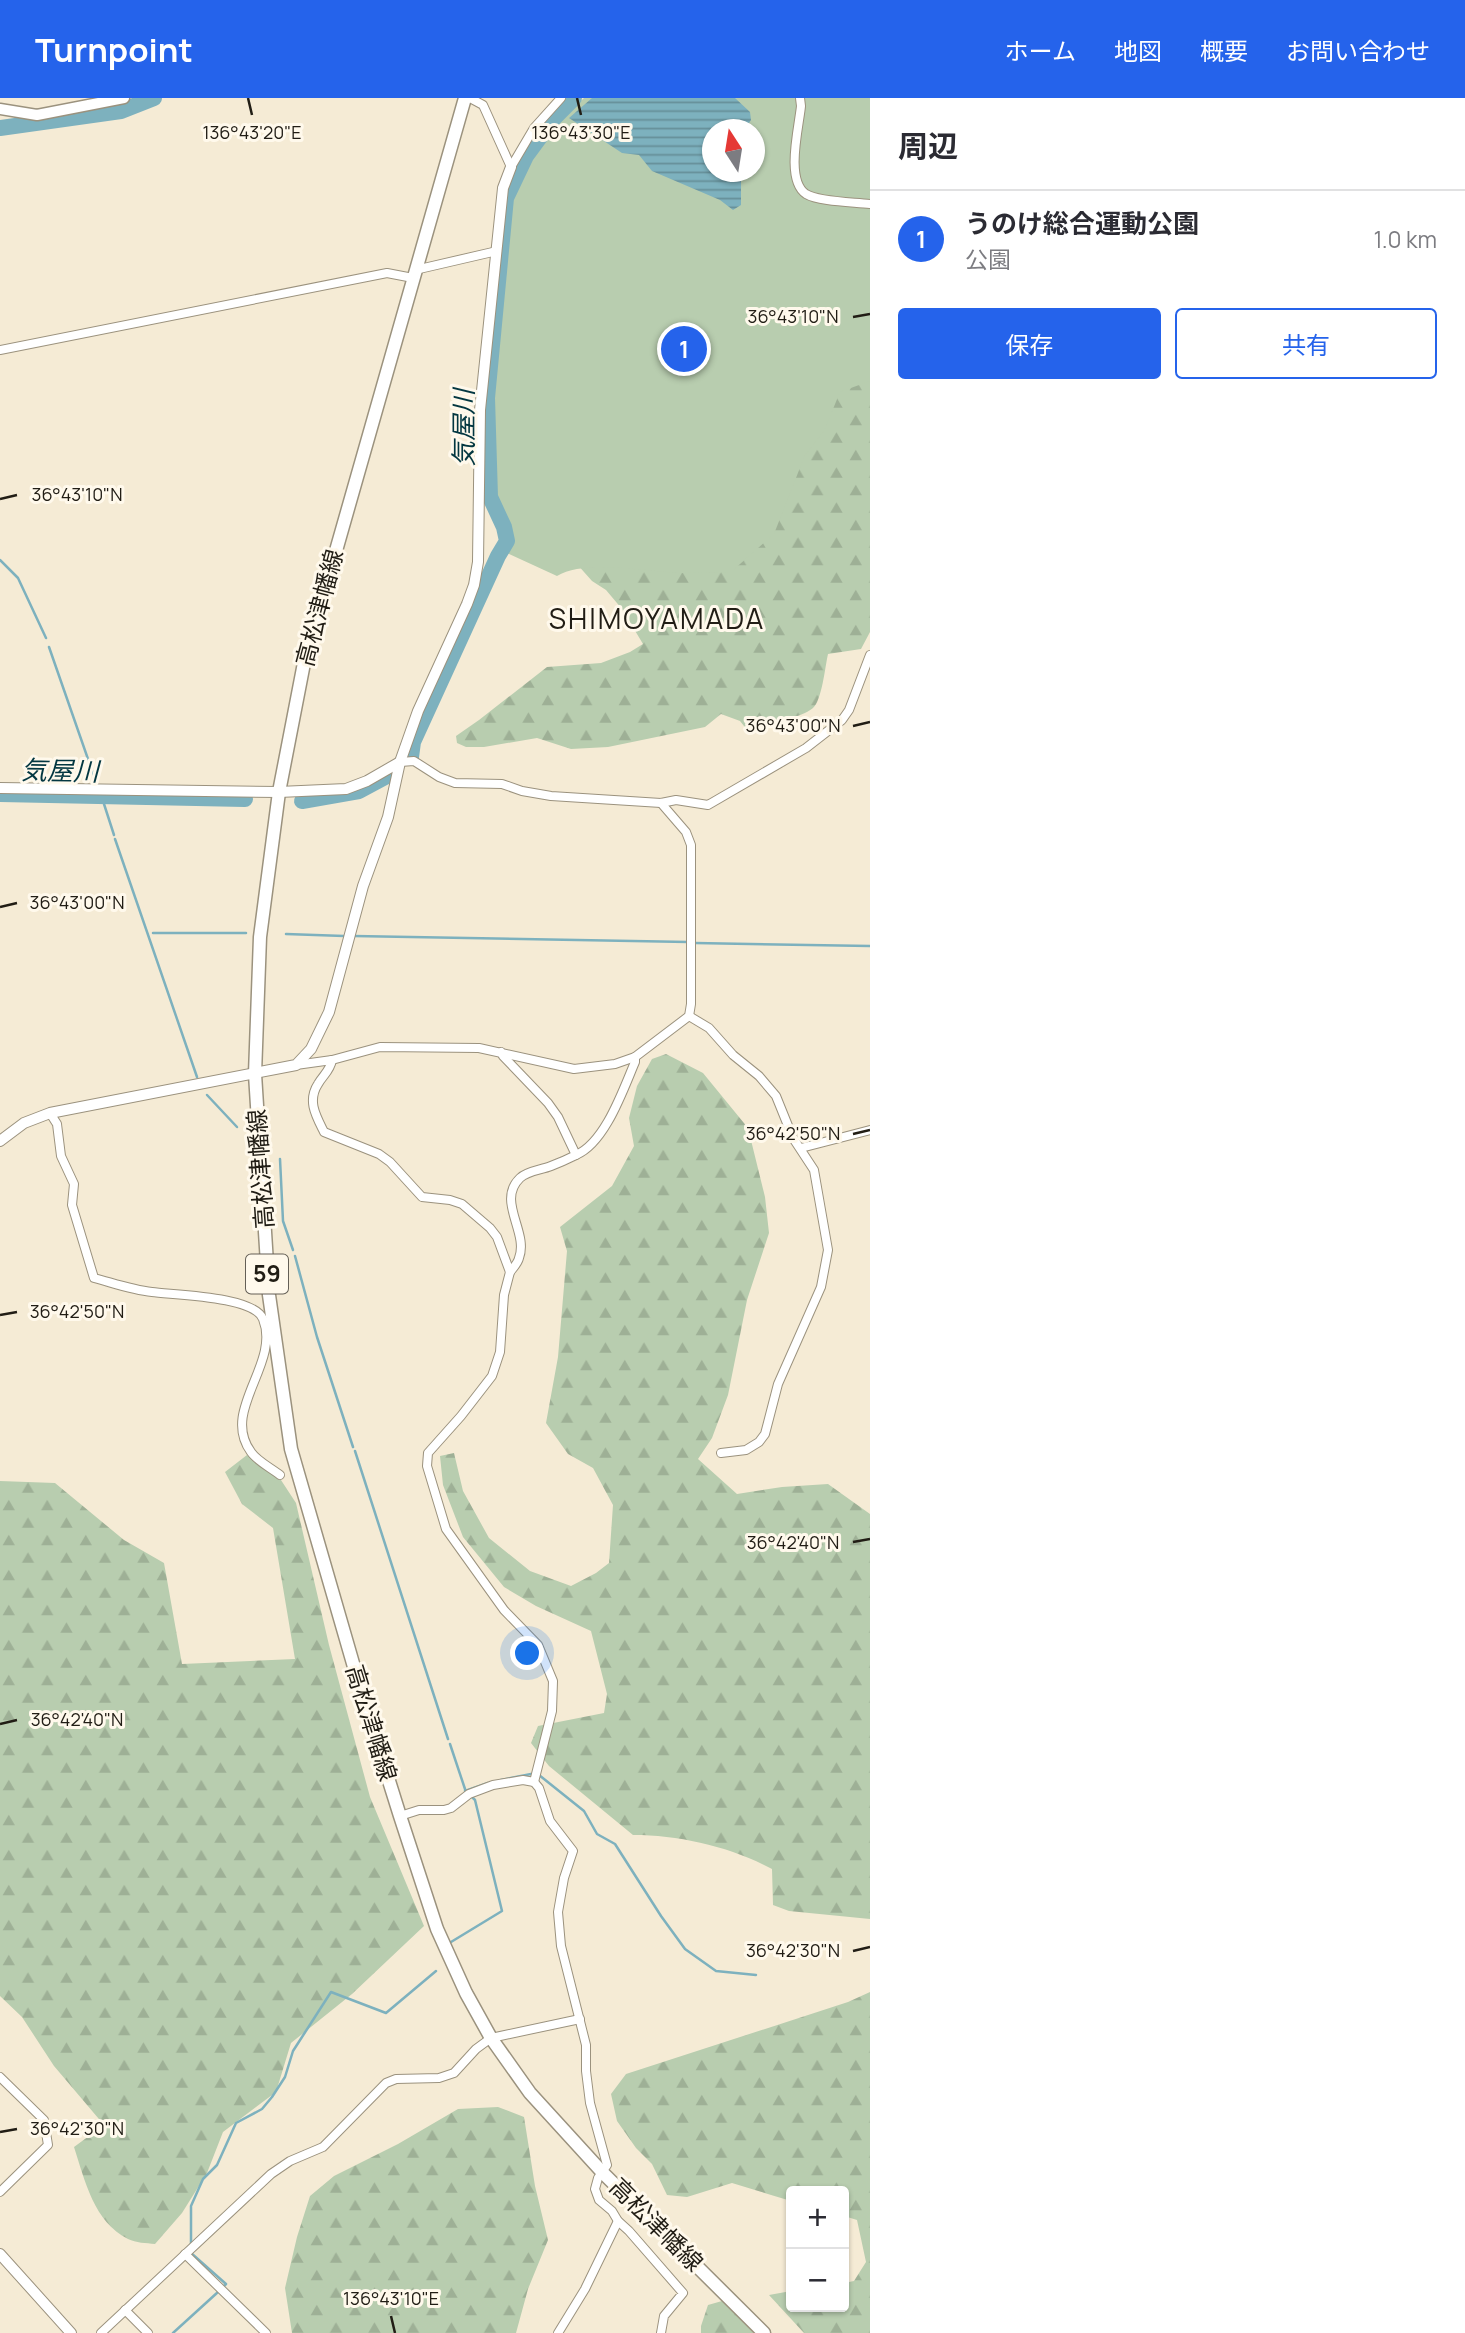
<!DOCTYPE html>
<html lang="ja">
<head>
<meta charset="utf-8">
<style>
	:root { --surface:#fff; --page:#f7f7f7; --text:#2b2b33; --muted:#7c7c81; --line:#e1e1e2; --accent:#2563eb }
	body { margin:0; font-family:Manrope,"Noto Sans JP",sans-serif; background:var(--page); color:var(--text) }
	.controls { position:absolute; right:21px; bottom:21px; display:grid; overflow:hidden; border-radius:7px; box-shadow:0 2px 5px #0004 }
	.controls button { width:63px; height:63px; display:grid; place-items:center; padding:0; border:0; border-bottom:2px solid var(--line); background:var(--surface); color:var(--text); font:35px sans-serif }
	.compass { position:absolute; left:702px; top:21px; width:63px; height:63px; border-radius:50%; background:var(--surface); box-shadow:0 2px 5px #0004; rotate:348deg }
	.you { position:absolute; left:528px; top:1556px; width:24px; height:24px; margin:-18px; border:5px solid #fff; border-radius:50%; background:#1a73e8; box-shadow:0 0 0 10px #1a73e833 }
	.badge { display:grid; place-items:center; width:46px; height:46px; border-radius:50%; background:var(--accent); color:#fff; font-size:23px; font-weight:700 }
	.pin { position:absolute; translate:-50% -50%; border:4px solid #fff; box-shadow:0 2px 7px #0006 }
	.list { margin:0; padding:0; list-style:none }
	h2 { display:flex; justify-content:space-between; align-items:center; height:91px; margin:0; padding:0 28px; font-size:30px }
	h2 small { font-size:23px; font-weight:400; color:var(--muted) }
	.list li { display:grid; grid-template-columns:46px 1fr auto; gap:21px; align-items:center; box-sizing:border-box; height:98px; padding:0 28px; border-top:2px solid var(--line) }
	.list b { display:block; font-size:26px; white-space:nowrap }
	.list p { margin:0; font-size:23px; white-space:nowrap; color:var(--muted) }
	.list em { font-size:23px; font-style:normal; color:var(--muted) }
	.actions { display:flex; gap:14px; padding:21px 28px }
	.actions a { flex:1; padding:16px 0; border:2px solid var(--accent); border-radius:7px; text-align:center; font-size:24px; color:var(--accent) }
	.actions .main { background:var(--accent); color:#fff }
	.map { position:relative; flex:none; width:870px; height:2235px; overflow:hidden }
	header { display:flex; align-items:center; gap:42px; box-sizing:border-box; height:98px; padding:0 35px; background:var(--accent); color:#fff }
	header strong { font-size:33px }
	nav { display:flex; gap:38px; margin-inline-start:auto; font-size:24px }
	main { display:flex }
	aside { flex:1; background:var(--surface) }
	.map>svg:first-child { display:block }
	.forest { fill:url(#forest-firs) }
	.park { fill:#b8cdaf; fill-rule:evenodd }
	.water { fill:url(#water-rules) }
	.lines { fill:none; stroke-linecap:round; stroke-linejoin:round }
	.stream { stroke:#7db1be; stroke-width:2.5 }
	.river { stroke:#7db1be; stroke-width:16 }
	.minor-casing { stroke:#9b927e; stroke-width:10 }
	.tertiary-casing { stroke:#9b927e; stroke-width:12 }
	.secondary-casing { stroke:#9b927e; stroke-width:13 }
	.primary-casing { stroke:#9b927e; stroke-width:15 }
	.minor { stroke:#fff; stroke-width:8 }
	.tertiary { stroke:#fff; stroke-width:10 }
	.secondary { stroke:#fff; stroke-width:10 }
	.primary { stroke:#fff; stroke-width:12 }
	.ticks { fill:none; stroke:#211d15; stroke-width:2.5 }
	.labels { text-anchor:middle; stroke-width:6; stroke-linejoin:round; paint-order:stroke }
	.shield { fill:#fff9ec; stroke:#645f56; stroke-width:2 }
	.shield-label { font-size:23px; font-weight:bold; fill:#211d15 }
	.street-label { font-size:24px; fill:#211d15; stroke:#fff9ec }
	.water-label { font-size:26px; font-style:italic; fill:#033741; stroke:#fff9ec }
	.quarter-label { font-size:28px; letter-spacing:2px; fill:#211d15; stroke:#fff9ec }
	.ticks-label { font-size:18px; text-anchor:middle; fill:#211d15; stroke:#fff9ec; stroke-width:6; stroke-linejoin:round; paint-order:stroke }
</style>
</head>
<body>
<header>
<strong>Turnpoint</strong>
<nav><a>ホーム</a><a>地図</a><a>概要</a><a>お問い合わせ</a></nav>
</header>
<main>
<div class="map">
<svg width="870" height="2235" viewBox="0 0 870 2235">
	<defs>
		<pattern id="forest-firs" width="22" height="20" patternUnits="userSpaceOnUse" patternTransform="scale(1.75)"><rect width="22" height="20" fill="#b8cdaf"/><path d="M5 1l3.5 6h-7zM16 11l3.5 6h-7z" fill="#9eb096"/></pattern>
		<pattern id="water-rules" width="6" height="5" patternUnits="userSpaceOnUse" patternTransform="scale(1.75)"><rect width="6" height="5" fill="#7db1be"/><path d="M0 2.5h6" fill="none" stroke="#668f99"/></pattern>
	</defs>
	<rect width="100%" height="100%" fill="#f5ebd5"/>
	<!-- forest -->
	<g class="forest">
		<path d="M870 119V534L861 551 828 556C825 569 822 602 813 610 803 619 762 629 748 633L740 623 721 616 705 629 608 649 571 651 537 640 484 649H466L457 645 456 638 479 622 547 569 601 565 630 554 643 546 622 511 606 492 592 483 576 465Z"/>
		<path d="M666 956 703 975 748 1030 765 1099 769 1135 747 1202 728 1297 712 1340 698 1361 737 1396 782 1389 828 1386 870 1416V1821L789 1813 773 1807 772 1771C731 1749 680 1737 633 1737L549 1668 531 1645 538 1628 604 1615 607 1596 591 1533 536 1508 504 1489 463 1439 443 1387 440 1358 454 1355 463 1393 489 1440 530 1473 571 1488 596 1475 609 1465 613 1407 593 1370 568 1356 546 1325 558 1259 567 1153 560 1129 612 1088 634 1048 629 1020 637 988 652 961Z"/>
		<path d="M247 1357 279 1379 296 1405 329 1547 370 1699 424 1828 352 1896 291 1945 276 1994 223 2034 207 2075 182 2115 155 2146C146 2145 136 2145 128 2141 94 2124 85 2083 74 2049L104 2027 54 1968 22 1919 0 1898V1383L55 1385 124 1442 164 1465 182 1566 295 1561 273 1430 242 1406 225 1374Z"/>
		<path d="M870 1894V2235H804L769 2197 791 2193V2209H844V2185L854 2183 866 2164 857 2122 844 2118V2093H791V2103L732 2085 687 2099 667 2097 652 2066 636 2050 617 2023 611 1996 626 1976 848 1904Z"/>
		<path d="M498 2009 524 2019 535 2088 548 2142 528 2191 516 2235H292L285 2190 297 2139 310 2098 334 2078 398 2046 458 2011Z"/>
		<path d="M722 2203 754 2235H701V2228L708 2207Z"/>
	</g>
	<!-- park -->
	<path class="park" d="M584 0H870V283L840 294 824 333 805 357 774 436 731 474C714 474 698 475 681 475 648 474 585 461 557 478L507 455 495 390 493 302 510 101 530 59 550 32ZM712 32H754V74H712Z"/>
	<!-- water -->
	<path class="water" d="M592 0H735L750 14 751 22 745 31 712 32V74H738L741 82V107L733 112 720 102 652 73 639 57 622 55 569 20Z"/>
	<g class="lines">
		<!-- stream -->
		<g class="stream">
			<path d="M0 462 18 480 46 540"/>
			<path d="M49 549 96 684"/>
			<path d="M104 706 114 737"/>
			<path d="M115 741 197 979"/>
			<path d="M153 835H246"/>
			<path d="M286 836 344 838"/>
			<path d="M354 838 688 844"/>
			<path d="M695 845 870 848"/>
			<path d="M207 997 237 1029"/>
			<path d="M280 1061 283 1123 293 1152"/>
			<path d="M295 1158 317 1239 353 1349"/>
			<path d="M355 1353 448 1641"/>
			<path d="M450 1646 466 1694"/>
			<path d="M539 1677 584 1713 597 1736 615 1746 661 1818 685 1851 716 1873 756 1877"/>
			<path d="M501 1682 531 1676"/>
			<path d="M465 1693 488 1685"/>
			<path d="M451 1844 502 1813 475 1702 472 1699"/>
			<path d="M191 2146V2108L203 2081 217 2067 236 2025 262 2011 272 1999 285 1979 293 1953 331 1894 386 1915 436 1873"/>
			<path d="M191 2155 226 2186 223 2189"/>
			<path d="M173 2235 218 2194"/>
		</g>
		<!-- river -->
		<g class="river">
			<path d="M0 30 121 13 154 0"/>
			<path d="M411 659 413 644 498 458 507 443 504 429 490 399 487 300 506 100 526 58 554 20 574 0"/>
			<path d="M0 696 245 701"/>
			<path d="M302 703 359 693 387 678"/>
		</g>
		<defs>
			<g id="minor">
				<path d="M470 0 483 7 511 69"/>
				<path d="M800 0 801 8C799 29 785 82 806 96 819 104 854 104 870 106"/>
				<path d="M511 69 534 30 561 0"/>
				<path d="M415 172 497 153"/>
				<path d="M0 252 387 175 413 180"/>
				<path d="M400 664 414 663 439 679 455 685 502 686 522 693 551 698 661 705 676 702 708 707 806 650 842 622 849 612 870 557"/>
				<path d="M689 918 709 930 733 957 759 978 776 998 793 1040 814 1072 828 1152 821 1189 778 1286 765 1336 759 1344 746 1352 721 1355"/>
				<path d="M501 954 503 958 548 1005 558 1019 576 1057C605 1045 623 992 635 964V959"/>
				<path d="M332 962C330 973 323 977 318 986 307 1003 316 1018 324 1034L379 1056 390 1064 422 1099 450 1102 462 1106 490 1130 497 1139 510 1174 504 1197 500 1254 492 1278 461 1318 428 1355 427 1368 446 1431 504 1512 538 1547 553 1583 552 1613 534 1684"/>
				<path d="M296 967 332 962 380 949 479 950 574 971 615 966 635 959 689 918 691 906V747L686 734 661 705"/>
				<path d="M50 1015 57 1026 61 1058 74 1086 72 1107 94 1180C113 1185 132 1192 152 1194 174 1197 254 1198 263 1221 281 1266 220 1312 251 1354 257 1363 271 1370 280 1377"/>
				<path d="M801 1050 870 1032"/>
				<path d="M510 1174C513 1170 518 1165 519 1160 529 1134 496 1103 520 1080 527 1073 541 1072 551 1068 559 1065 568 1061 576 1057"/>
				<path d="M400 1718 419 1712H444L451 1710 469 1696 493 1687 523 1682 534 1684 539 1690 550 1723 573 1753 564 1780 558 1814 561 1848 586 1947V1973L590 2005 607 2067 598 2080 595 2091 599 2102 612 2113 618 2123 629 2133 683 2195 664 2218 661 2235"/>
				<path d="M0 1979 44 2022 48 2047 0 2094"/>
				<path d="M185 2156 266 2235"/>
				<path d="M125 2212 148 2235"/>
				<path d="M101 2235 271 2076 290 2063 323 2049 386 1985 396 1981 439 1980 454 1975 476 1951 491 1940 580 1921"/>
				<path d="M558 2235 585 2191 618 2123"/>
			</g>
			<g id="tertiary">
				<path d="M0 690 279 694 346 691 367 683 400 664"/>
				<path d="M0 1043 24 1025 50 1015 296 967 311 951 329 914 363 788 388 719 400 664 418 613 467 506 474 487 478 464 480 312 503 90 511 69"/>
				<path d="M0 2156 71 2235"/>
			</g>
			<path id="secondary" d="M0 11 37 17 124 0"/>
			<path id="primary" d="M465 0 304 565 279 694 260 839 255 976 269 1197 291 1351 363 1600 400 1718 437 1831 466 1895 491 1940 530 1995 603 2075 764 2235"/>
		</defs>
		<!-- minor casing -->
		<use href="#minor" class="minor-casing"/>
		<!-- tertiary casing -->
		<use href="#tertiary" class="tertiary-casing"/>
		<!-- secondary casing -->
		<use href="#secondary" class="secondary-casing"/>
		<!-- primary casing -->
		<use href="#primary" class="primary-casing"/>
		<!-- minor -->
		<use href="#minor" class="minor"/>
		<!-- tertiary -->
		<use href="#tertiary" class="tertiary"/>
		<!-- secondary -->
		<use href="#secondary" class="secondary"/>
		<!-- primary -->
		<use href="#primary" class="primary"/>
	</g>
	<!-- ticks -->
	<path class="ticks" d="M248 0 252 17M577 0 581 17M853 219 870 216M0 401 17 397M853 628 870 624M0 809 17 805M853 1036 870 1032M0 1217 17 1214M853 1444 870 1441M0 1626 17 1622M853 1853 870 1849M0 2034 17 2031M391 2218 395 2235"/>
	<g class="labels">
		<!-- shield labels -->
		<rect class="shield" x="246" y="1156.5" width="42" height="39" rx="5"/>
		<g class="shield-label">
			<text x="267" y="1184">59</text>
		</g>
		<!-- street labels -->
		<g class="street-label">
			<text transform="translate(320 510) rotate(-75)" y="8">高松津幡線</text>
			<text transform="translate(261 1071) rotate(-94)" y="8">高松津幡線</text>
			<text transform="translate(371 1625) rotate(73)" y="8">高松津幡線</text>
			<text transform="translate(656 2127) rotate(45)" y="8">高松津幡線</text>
		</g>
		<!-- water labels -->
		<g class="water-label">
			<text transform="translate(464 330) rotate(-90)" y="9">気屋川</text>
			<text transform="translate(60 673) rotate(1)" y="9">気屋川</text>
		</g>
		<!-- quarter labels -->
		<g class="quarter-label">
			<text x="657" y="531">SHIMOYAMADA</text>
		</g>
	</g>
	<g class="ticks-label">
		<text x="252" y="41">136°43'20"E</text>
		<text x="581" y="41">136°43'30"E</text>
		<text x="793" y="225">36°43'10"N</text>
		<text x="77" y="403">36°43'10"N</text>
		<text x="793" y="634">36°43'00"N</text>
		<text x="77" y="811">36°43'00"N</text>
		<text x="793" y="1042">36°42'50"N</text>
		<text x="77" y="1220">36°42'50"N</text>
		<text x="793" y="1451">36°42'40"N</text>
		<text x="77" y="1628">36°42'40"N</text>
		<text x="793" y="1859">36°42'30"N</text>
		<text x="77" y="2037">36°42'30"N</text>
		<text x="391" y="2207">136°43'10"E</text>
	</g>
</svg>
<div class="controls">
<button>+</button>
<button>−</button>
</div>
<svg class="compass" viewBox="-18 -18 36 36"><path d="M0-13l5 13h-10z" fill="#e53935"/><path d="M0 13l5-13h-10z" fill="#7c7c81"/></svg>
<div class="you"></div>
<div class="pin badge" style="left:684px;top:251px">1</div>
</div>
<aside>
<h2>周辺<small></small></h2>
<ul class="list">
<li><span class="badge">1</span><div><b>うのけ総合運動公園</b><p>公園</p></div><em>1.0 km</em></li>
</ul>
<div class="actions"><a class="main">保存</a><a>共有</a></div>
</aside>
</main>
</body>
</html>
